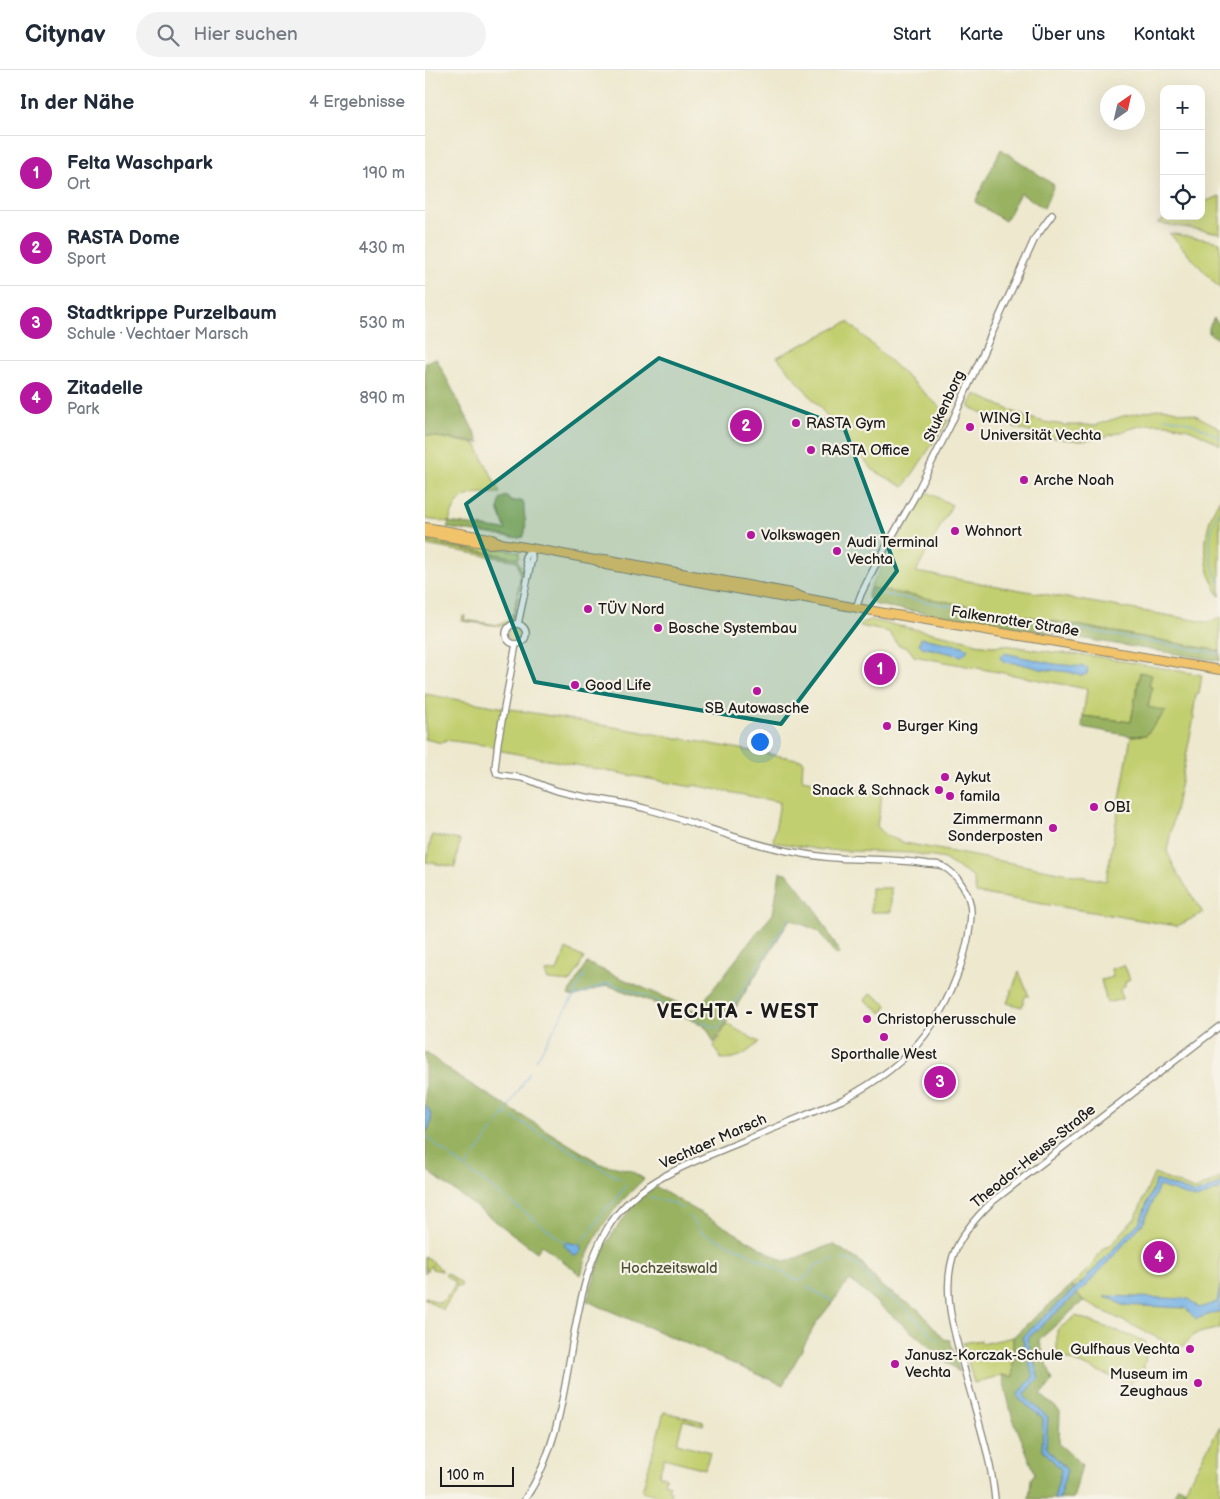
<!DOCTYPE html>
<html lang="de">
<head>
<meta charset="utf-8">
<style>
	:root { --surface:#fff; --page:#f2f2f3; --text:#1f2937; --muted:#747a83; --line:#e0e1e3; --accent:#b5179e }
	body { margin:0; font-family:"Balsamiq Sans",sans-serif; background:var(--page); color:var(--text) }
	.controls { position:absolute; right:15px; top:15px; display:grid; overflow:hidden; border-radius:10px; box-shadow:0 5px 20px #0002 }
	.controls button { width:45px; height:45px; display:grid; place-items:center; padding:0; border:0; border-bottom:1px solid var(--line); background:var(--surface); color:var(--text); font:25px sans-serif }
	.compass { position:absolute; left:675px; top:15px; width:45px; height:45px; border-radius:50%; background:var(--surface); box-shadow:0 5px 20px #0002; rotate:34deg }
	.scale { position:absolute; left:15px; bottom:12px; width:74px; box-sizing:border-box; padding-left:5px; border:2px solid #1c1c1c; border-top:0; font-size:14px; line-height:18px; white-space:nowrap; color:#1c1c1c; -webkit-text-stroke:4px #f7f3e8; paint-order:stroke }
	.you { position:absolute; left:334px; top:671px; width:18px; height:18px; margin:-12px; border:4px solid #fff; border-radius:50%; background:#1a73e8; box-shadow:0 0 0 8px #1a73e833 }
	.badge { display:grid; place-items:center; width:32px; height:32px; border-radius:50%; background:var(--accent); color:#fff; font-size:16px; font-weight:700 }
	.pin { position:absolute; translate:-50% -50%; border:2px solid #fff; box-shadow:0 1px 5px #0006 }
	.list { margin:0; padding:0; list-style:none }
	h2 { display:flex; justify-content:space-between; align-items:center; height:65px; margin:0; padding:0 20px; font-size:21px }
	h2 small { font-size:16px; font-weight:400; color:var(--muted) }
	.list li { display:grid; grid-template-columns:32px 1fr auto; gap:15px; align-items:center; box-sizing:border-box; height:75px; padding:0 20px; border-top:1px solid var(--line) }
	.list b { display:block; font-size:19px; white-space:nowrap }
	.list p { margin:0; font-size:16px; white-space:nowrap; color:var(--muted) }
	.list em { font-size:16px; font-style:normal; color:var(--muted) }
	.icon { flex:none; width:28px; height:28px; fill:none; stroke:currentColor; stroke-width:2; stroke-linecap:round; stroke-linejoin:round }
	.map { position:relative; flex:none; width:795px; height:1429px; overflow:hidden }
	header { display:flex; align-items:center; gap:30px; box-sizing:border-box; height:70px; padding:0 25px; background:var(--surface); border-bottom:1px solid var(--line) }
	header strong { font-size:24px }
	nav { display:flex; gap:28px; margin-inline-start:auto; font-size:18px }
	.search { width:350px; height:45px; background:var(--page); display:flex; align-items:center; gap:12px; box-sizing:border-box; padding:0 18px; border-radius:28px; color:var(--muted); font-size:19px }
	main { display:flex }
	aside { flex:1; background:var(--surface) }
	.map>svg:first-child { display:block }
	.green { fill:#c2cf70; stroke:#6f7646 }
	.forest { fill:#99b262; stroke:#5a673f }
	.water { fill:#74b1e6; stroke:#486681 }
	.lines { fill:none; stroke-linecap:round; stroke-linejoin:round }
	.stream { stroke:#74b1e6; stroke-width:1 }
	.minor-casing { stroke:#848275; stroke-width:8 }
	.major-casing { stroke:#848275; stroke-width:10 }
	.minor { stroke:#fff; stroke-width:5.5 }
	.major { stroke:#f1c36a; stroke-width:8 }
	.marked { fill:#0f766e; fill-opacity:0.2; stroke:#0f766e; stroke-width:4; stroke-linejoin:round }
	.poi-dot { fill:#b5179e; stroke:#f7f3e8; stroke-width:2 }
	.labels { text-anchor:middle; stroke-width:4.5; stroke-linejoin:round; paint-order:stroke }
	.street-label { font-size:15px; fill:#1c1c1c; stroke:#f7f3e8 }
	.poi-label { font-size:15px; fill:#1c1c1c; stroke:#f7f3e8; text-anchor:start }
	.park-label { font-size:15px; fill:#4e5235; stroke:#f7f3e8 }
	.district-label { font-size:20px; font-weight:bold; letter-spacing:1px; fill:#1c1c1c; stroke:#f7f3e8 }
</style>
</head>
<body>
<header>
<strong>Citynav</strong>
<div class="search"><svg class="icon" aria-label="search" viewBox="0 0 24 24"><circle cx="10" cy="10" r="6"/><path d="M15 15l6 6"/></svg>Hier suchen</div>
<nav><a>Start</a><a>Karte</a><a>Über uns</a><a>Kontakt</a></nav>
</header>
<main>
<aside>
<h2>In der Nähe<small>4 Ergebnisse</small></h2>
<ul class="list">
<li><span class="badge">1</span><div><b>Felta Waschpark</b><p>Ort</p></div><em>190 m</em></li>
<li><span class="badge">2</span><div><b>RASTA Dome</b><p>Sport</p></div><em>430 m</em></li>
<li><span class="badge">3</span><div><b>Stadtkrippe Purzelbaum</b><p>Schule · Vechtaer Marsch</p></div><em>530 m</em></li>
<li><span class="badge">4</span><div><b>Zitadelle</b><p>Park</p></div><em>890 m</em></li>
</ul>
</aside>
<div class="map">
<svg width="795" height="1429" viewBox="0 0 795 1429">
	<rect width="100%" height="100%" fill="#f7f3e8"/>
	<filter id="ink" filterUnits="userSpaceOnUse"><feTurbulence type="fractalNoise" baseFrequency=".02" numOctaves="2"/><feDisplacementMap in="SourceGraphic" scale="10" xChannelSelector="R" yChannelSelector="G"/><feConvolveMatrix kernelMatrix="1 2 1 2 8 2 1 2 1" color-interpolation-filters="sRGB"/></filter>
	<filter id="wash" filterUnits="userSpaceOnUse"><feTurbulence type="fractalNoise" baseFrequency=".0096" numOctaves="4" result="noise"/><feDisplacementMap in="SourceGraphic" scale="20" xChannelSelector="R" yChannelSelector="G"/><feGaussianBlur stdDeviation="1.12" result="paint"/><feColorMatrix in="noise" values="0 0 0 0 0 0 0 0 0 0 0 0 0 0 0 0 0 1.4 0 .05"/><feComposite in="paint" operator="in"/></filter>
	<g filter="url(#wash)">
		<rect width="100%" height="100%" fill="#ede8ce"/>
		<!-- green -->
		<g class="green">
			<path d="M795 126V163L732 153 746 146H776V133Z"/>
			<path d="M744 163 795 172V219Z"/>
			<path d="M423 252 519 341 522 352 479 417 448 400 352 287Z"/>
			<path d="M550 324 598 346 619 352 640 355H671L698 346 738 338 770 345 795 358V375C765 357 740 347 705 359 687 365 672 370 653 370 613 370 579 353 544 337Z"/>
			<path d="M0 365 51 374 75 423C46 423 32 422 24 452L0 449Z"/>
			<path d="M500 421 527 435 491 502 781 552 791 550 795 546V581L445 518Z"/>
			<path d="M795 428V527C776 495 776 460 795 428Z"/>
			<path d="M0 465 94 482V488L0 471Z"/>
			<path d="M0 472 92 489 96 498V504L88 550 81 555 75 556 37 551 38 546H40L39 550 73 555 87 549 86 545 90 541C92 525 99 506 91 491L0 475Z"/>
			<path d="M446 550 546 571 550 574 567 576 580 575 626 582 669 586 777 605 774 624 771 625 768 645 769 647 742 781 750 799 778 843 752 856 551 823 548 807 519 789 487 783 397 780 348 772 355 732 268 715 267 717 77 681 66 676 20 670 17 673 0 669V624L378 690 377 709 457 725 452 756 460 765 480 773 681 811 706 666 721 665 741 641 723 638 727 617 724 616 715 602 706 652 658 646 662 619 489 586 483 578 473 575 464 562 435 556 437 553Z"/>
			<circle cx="91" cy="564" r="8"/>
			<path d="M7 765 35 770 30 797 1 792Z"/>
			<rect x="446" y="818" width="20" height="24"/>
			<path d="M141 879 159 888 146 912 123 910 120 902 132 901Z"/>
			<path d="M699 895 705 909 700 912V916L695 919 697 929 682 933 676 910 688 907 686 899Z"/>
			<path d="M594 902 604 926H600L597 937 582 933Z"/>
			<path d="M446 923 462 935 457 943 440 930Z"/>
			<path d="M302 954 334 972C320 984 315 989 296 989L289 976Z"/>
			<path d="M729 1104 770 1120 795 1108V1258L770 1264 755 1279 658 1231 646 1216 667 1195 678 1178 685 1176 711 1147Z"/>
			<path d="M0 1186 16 1199 17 1201 7 1199 6 1195 0 1203Z"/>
			<path d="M22 1203 37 1214 35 1217 32 1216 18 1240 0 1229V1227L15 1233 24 1224 31 1213 20 1205Z"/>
			<path d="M651 1246 719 1271 722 1281 718 1302 705 1314 632 1285V1260Z"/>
			<path d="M588 1267V1307L577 1305 549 1313 538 1273 556 1270 557 1274Z"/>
			<path d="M239 1342 279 1352 278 1355 258 1350 252 1373 285 1382 280 1399 239 1388 234 1405 241 1407 239 1413 245 1415 243 1420 246 1421 244 1429 217 1421Z"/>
			<path d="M795 1356V1429H756L760 1419Z"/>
		</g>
		<!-- forest -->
		<g class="forest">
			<path d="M576 79 629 115 619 138 595 123 580 151 550 132Z"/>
			<path d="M789 248 795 255V270L784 263V257Z"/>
			<path d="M11 288 55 373 0 365V299L1 292Z"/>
			<path d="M82 426 85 431H97L99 434C98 445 104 457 98 467L94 468 22 458 24 452 81 460 73 439 76 428Z"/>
			<path d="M445 518 795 581V591L451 535 443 528V524Z"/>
			<path d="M715 602 727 605 724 616 727 617 723 637 741 641 721 665 706 666 657 657 658 646 706 652Z"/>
			<path d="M355 802 362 803 389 837 415 883 411 885 393 861 365 849 289 973 283 960 276 954 223 930 182 915 148 927 143 925 162 893 271 941 330 865 348 844Z"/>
			<path d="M0 982 34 1007 176 1094 205 1100 219 1109C189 1137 167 1164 156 1205L117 1175 112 1182 0 1099Z"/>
			<path d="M231 1117 360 1192 408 1174 436 1192 457 1217 494 1240 519 1269 525 1270 535 1303 425 1210 391 1253 358 1315 162 1231 179 1177 190 1160 213 1129Z"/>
			<path d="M646 1216 658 1231 614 1270 628 1311 616 1325 635 1341 634 1374 657 1395 648 1429H604L606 1409 610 1403 587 1346 577 1305 588 1307V1267L601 1255Z"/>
			<path d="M753 1416 760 1419 756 1429H747Z"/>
		</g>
		<!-- water -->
		<g class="water">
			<path d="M496 568 538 576 543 580 537 586 497 577 494 574Z"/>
			<path d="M579 583 629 594 660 597 663 599 662 604 656 606 644 602 615 599 596 594 579 592 575 588Z"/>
			<path d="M0 1034C7 1042 9 1053 1 1062Z"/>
			<path d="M731 1110 771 1124 795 1114V1119L772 1129 734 1116 719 1152 664 1213 602 1269 614 1308 600 1324V1327L623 1347 621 1377 642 1400 634 1429H629L636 1400 617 1379 618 1348 594 1329 593 1324 608 1307 597 1267 660 1209 715 1151Z"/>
			<path d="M141 1172 156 1175 157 1181 152 1186 148 1185 139 1175Z"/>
			<path d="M795 1215V1241L771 1249 760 1238 697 1235 689 1230 679 1227 684 1226 764 1229 774 1238 792 1232Z"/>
		</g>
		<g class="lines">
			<!-- stream -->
			<g class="stream">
				<path d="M739 348C764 350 774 356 795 368"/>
				<path d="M795 439C781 462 782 490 795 514"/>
				<path d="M451 523 795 584"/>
				<path d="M148 925 160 904"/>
				<path d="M111 990 148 927 183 913 217 924 293 959 364 848"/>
				<path d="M80 1043 197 1110"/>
				<path d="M1 1062V1065L6 1071 40 1098 142 1174"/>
				<path d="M50 1085 80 1043 104 1003"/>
				<path d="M40 1098 47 1089"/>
				<path d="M225 1127C236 1132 248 1130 257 1139"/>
				<path d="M264 1146 276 1162 317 1180 373 1211 382 1207 389 1196 409 1189"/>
				<path d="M155 1174 167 1160 180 1139 188 1133 201 1115"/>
				<path d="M417 1190H423L436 1197 453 1221 471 1230 514 1271"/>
				<path d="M381 1216 407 1231"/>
			</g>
		</g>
	</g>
	<g filter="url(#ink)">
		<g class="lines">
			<defs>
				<g id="minor">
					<path d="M103 501 100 487 106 478"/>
					<path d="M431 538 436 524 449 498 489 428 525 356 610 168 627 145"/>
					<path d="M93 554 107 488 106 478"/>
					<circle cx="91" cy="564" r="10"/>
					<path d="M91 574 73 672 70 698 72 704C81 707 92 706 101 709 113 713 124 719 137 722 165 729 194 731 222 739 270 752 315 772 363 781 387 786 411 789 435 789 458 790 480 790 503 794 508 794 513 794 517 796 533 804 546 825 546 842 545 882 524 934 500 965 479 992 448 1014 417 1030 383 1044 349 1058 316 1072 266 1093 211 1110 182 1159 162 1193 154 1236 147 1275 138 1328 131 1383 100 1429"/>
					<path d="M570 1429C566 1387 552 1347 541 1306 531 1268 516 1226 528 1186 536 1164 551 1147 568 1131L795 956"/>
				</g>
				<g id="major">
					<path d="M0 457 64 468 74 472"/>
					<path d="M0 463 64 474 76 473 106 478 170 490 180 495 366 529 375 528"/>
					<path d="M170 490 180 489 367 523 380 528 448 541 795 600"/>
				</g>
			</defs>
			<!-- minor casing -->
			<use href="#minor" class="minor-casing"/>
			<!-- major casing -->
			<use href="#major" class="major-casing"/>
			<!-- minor -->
			<use href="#minor" class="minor"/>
			<!-- major -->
			<use href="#major" class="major"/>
		</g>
	</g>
	<!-- marked area -->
	<path class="marked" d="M234 288 419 357 472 501 356 654 110 612 41 434Z"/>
	<!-- markers -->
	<g class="poi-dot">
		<circle cx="371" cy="353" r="5"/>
		<circle cx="545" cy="357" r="5"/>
		<circle cx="386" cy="380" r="5"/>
		<circle cx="599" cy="410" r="5"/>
		<circle cx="530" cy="461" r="5"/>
		<circle cx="326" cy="465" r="5"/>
		<circle cx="412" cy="481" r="5"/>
		<circle cx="163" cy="539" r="5"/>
		<circle cx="233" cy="558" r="5"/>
		<circle cx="150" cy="615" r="5"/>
		<circle cx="332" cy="621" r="5"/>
		<circle cx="462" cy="656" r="5"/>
		<circle cx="520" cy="707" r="5"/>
		<circle cx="514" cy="720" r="5"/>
		<circle cx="525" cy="726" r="5"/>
		<circle cx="669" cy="737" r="5"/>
		<circle cx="628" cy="758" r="5"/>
		<circle cx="442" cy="949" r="5"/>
		<circle cx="459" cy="967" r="5"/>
		<circle cx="765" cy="1279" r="5"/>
		<circle cx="470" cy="1294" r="5"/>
		<circle cx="773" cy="1313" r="5"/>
	</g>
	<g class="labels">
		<!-- street labels -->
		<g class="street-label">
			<text transform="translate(519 336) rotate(-65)" y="5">Stukenborg</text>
			<text transform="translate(590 551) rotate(9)" y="5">Falkenrotter Straße</text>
			<text transform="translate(288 1071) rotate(-24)" y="5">Vechtaer Marsch</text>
			<text transform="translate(608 1086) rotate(-39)" y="5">Theodor-Heuss-Straße</text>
		</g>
		<!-- poi labels -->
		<g class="poi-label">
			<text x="555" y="353">WING I<tspan x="555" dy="17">Universität Vechta</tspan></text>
			<text x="381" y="358">RASTA Gym</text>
			<text x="396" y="385">RASTA Office</text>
			<text x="609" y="415">Arche Noah</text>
			<text x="540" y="466">Wohnort</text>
			<text x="336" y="470">Volkswagen</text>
			<text x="422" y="477">Audi Terminal<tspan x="422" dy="17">Vechta</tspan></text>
			<text x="173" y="544">TÜV Nord</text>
			<text x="243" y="563">Bosche Systembau</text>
			<text x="160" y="620">Good Life</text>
			<text x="332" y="643" text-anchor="middle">SB Autowasche</text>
			<text x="472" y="661">Burger King</text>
			<text x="530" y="712">Aykut</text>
			<text x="504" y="725" text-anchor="end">Snack &amp; Schnack</text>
			<text x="535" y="731">famila</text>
			<text x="679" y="742">OBI</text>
			<text x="618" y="754" text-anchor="end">Zimmermann<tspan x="618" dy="17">Sonderposten</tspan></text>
			<text x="452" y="954">Christopherusschule</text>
			<text x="459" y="989" text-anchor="middle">Sporthalle West</text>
			<text x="755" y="1284" text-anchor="end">Gulfhaus Vechta</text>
			<text x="480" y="1290">Janusz-Korczak-Schule<tspan x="480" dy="17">Vechta</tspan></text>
			<text x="763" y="1309" text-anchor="end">Museum im<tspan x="763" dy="17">Zeughaus</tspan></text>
		</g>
		<!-- park labels -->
		<g class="park-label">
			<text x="244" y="1203">Hochzeitswald</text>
		</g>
		<!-- district labels -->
		<g class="district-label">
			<text x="313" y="948">VECHTA - WEST</text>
		</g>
	</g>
</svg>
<div class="controls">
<button>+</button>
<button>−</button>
<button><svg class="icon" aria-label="locate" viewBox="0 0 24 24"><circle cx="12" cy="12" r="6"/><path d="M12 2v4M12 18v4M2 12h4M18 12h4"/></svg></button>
</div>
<svg class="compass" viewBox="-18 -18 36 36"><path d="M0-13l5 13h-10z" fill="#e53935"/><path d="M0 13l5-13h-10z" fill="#747a83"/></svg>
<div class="scale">100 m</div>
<div class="you"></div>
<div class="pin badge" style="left:455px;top:599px">1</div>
<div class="pin badge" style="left:321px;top:356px">2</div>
<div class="pin badge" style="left:515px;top:1012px">3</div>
<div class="pin badge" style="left:734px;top:1187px">4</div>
</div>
</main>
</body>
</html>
